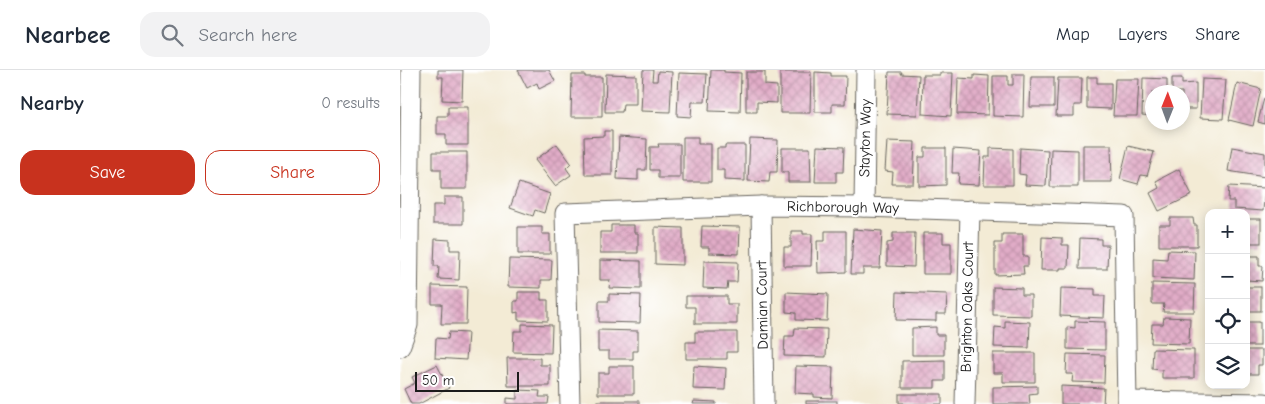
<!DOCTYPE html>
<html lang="en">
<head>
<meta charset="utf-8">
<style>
	:root { --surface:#fff; --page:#f2f2f3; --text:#1f2937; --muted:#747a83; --line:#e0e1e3; --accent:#c8321e }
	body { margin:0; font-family:"Comic Neue",sans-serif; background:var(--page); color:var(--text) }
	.controls { position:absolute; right:15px; bottom:15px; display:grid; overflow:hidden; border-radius:10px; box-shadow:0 2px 12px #0003 }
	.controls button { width:45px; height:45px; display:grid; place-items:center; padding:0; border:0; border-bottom:1px solid var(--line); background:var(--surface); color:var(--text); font:25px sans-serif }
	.compass { position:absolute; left:745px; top:15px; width:45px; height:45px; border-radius:50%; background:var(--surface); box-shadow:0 2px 12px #0003; rotate:1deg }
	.scale { position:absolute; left:15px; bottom:12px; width:104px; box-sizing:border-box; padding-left:5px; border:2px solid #1c1c1c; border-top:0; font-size:14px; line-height:18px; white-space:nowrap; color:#1c1c1c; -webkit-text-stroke:4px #fff; paint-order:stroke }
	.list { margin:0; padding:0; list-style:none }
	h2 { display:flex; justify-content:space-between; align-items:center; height:65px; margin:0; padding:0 20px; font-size:21px }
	h2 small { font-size:16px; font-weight:400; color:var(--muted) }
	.actions { display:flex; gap:10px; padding:15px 20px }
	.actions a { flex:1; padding:11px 0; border:1px solid var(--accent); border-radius:15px; text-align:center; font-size:18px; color:var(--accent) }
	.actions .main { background:var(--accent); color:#fff }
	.icon { flex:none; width:28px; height:28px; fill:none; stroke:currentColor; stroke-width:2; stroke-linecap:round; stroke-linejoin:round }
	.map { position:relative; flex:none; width:865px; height:334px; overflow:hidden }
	header { display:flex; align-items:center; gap:30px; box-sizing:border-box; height:70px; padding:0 25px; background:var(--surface); border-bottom:1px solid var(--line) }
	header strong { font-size:24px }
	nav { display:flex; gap:28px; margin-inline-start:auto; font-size:18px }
	.search { width:350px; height:45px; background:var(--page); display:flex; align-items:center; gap:12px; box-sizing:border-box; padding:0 18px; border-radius:15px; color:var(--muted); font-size:19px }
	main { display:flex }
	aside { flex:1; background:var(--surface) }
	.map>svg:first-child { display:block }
	.building { fill:url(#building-cross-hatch) }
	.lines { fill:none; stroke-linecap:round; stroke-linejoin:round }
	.minor-casing { stroke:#67645d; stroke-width:21 }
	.minor { stroke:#fff; stroke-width:19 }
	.labels { text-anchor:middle; stroke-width:4; stroke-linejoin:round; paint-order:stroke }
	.street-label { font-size:15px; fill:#1c1c1c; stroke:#fff }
</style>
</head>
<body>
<header>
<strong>Nearbee</strong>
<div class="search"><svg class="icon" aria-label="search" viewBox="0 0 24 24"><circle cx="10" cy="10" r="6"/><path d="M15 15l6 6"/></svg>Search here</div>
<nav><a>Map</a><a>Layers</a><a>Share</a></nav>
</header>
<main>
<aside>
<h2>Nearby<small>0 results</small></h2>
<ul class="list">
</ul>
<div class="actions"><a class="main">Save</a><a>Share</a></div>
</aside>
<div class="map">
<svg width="865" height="334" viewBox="0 0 865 334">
	<defs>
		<pattern id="building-cross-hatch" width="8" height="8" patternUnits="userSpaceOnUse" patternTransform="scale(1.25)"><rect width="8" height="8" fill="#e1acc7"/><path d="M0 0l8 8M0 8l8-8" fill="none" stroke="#c093aa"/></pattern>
	</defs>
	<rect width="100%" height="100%" fill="#fff"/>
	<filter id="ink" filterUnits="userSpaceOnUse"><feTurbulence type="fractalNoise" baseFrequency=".02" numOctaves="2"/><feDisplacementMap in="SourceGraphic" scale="10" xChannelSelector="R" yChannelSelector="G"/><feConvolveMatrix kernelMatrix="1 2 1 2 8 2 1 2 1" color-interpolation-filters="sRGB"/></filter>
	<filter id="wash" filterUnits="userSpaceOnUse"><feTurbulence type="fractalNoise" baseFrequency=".0096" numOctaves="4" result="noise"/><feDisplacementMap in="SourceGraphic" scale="20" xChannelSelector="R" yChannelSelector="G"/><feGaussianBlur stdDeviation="1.12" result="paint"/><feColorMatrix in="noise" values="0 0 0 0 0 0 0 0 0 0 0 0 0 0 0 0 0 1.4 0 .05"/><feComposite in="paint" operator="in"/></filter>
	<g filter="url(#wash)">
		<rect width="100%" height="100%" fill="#f3ebd5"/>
		<g id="blocks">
			<!-- building -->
			<g class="building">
				<path d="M38 0H63L62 31 42 30 43 7H38Z"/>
				<path d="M118 0H149L155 11 139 19 137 13 127 18Z"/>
				<path d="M243 0H253L252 11H257L258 1 272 2 270 42 241 41Z"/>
				<path d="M311 0H324V2L341 3 340 42 309 41Z"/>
				<path d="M346 2H365V15L377 16V33L357 32V42H346Z"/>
				<path d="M380 2H411L410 43H380Z"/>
				<path d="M415 2 431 3V6H446L445 34H432V42H415Z"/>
				<path d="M489 2H502L501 4 519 5 517 45 487 44Z"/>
				<path d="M279 3 307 4 305 32H292L291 47 277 46Z"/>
				<path d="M540 3H553L551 46 522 44 523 5H540Z"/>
				<path d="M206 4 236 5V34H223L222 42H205Z"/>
				<path d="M613 4H624L623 47 593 46V6H608V15H613Z"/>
				<path d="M172 5H185V7H202V47H171Z"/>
				<path d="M574 5 589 6 588 45 557 44 558 8 574 9Z"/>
				<path d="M631 7H654V37H630Z"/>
				<path d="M687 7H697V13H711V39L687 38Z"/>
				<path d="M658 8H682L681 35H674V46H656Z"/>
				<path d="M743 8 767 9V22H752V46L742 45Z"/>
				<path d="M772 8H782V14L796 13V39H782V22H772Z"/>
				<path d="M715 9H739L737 46H713Z"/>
				<path d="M802 9 826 10 823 49 800 48Z"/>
				<path d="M837 13 861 19 853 56 829 50Z"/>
				<path d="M864 28H865V54L858 52Z"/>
				<path d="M48 37H68V75H46V64H37V46H48Z"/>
				<path d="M204 61H212V105H185L184 67 204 66Z"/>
				<path d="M219 67 247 69 246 100H238V110L217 109Z"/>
				<path d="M283 67H298V74H311V112H283Z"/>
				<path d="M350 69 378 70 377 102H370L369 112 348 111Z"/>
				<path d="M487 71 515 72 513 114H492L493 102 485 101Z"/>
				<path d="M157 74 171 93 166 98 171 105 155 116 135 90Z"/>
				<path d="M258 74H280V108H258V100H250V77H259Z"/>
				<path d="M325 75H345V111L324 110V100H317V78H325Z"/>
				<path d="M683 75H711L712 112H683Z"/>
				<path d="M417 76 444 77 443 102H436V112H415Z"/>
				<path d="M728 76 754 82 747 106 741 105 738 114 720 109Z"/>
				<path d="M832 77 865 83V107L828 101Z"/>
				<path d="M382 78H410L411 112H388V102H382Z"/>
				<path d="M525 78H546V115L519 116V87H525Z"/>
				<path d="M590 78 613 79V115H584L585 87H590Z"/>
				<path d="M620 78 648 80 646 116 625 115 626 105 619 104Z"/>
				<path d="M553 79 581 81 579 115 558 114 559 103H552Z"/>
				<path d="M651 79 678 80V117H650Z"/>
				<path d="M33 82H67V119H41V99H33Z"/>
				<path d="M779 99 792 125 759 141 750 123 759 118 756 111Z"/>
				<path d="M119 113 150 124 144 143 135 140 133 146 110 138Z"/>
				<path d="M829 116 865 118 863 141 834 139V131H828Z"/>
				<path d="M44 127H63V154H33V135H44Z"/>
				<path d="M770 148H793L794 155H797V176H759V155H770Z"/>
				<rect x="846" y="149" width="15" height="24"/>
				<path d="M211 155H234V163H238V183H200V162H211Z"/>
				<path d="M302 156 340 157 339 184 309 183V177H301Z"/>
				<path d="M118 157H142V164H150V184H118Z"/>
				<path d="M255 157 283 158V195L255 194Z"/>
				<path d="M453 159 482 161 480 198H463V204H451Z"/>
				<path d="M391 161H403V164H412L411 196H384V177H391Z"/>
				<path d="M425 161H446V202L418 203 417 171H425Z"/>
				<path d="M493 163H515L514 197 487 196V173L493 172Z"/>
				<path d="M523 163H543V173H551V204H523Z"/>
				<path d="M602 164H623V186H628V196H623L624 204 595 205V173H602Z"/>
				<path d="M642 167 662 168V175H669L668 198H660V200H641Z"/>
				<path d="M680 168 701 169V175H708L707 199H679Z"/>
				<path d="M35 169 50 170V180H60L59 210 38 209 39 196H34Z"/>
				<path d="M768 180 795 181 794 210 753 208V188L767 189Z"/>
				<path d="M846 186H859V196H863L862 211 846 210Z"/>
				<path d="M109 189 152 190 151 210H141V218L108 217Z"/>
				<path d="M200 190 241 191V219L209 218 210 210H200Z"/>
				<path d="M304 191 338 192 337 212H328L327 219 303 218Z"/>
				<path d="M752 213 795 214 794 242H763L764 234H752Z"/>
				<path d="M32 216 67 217 66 254H41L42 234H32Z"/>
				<path d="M593 217 622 218V225H631V246L593 245Z"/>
				<rect x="846" y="217" width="15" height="24"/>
				<path d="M661 218 695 219V226H705L704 248 660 246Z"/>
				<path d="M118 222H141V230H148V251L118 250V242L114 243V231H118Z"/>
				<path d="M386 222 428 224 427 251 396 250V243L386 242Z"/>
				<path d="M497 222 547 224 546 244H536V251L496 250Z"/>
				<path d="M209 224 241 225 240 253 199 252V231H209Z"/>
				<path d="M286 226H327V234H337V254H295V237H286Z"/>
				<path d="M764 247 790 248 789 274 751 273 752 254H763Z"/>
				<path d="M605 251 630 252 629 278 594 277 595 257 605 258Z"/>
				<path d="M675 251 705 252V280L667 279V257L675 258Z"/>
				<rect x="846" y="252" width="14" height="24"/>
				<path d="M122 254 152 255 151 283 113 282 114 261H122Z"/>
				<path d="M536 257V265H544V285H512V258Z"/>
				<path d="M395 258 427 259 426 287 384 286 385 266H394Z"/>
				<path d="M198 260 238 261V281H233V289H209V281H198Z"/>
				<path d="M49 262 68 263 66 290 35 288 36 268 48 269Z"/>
				<path d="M295 262H337V282H327V289H286V272H295Z"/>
				<path d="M753 279 794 280V308H762V300L752 299Z"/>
				<path d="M846 280H862V295H858V304H846Z"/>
				<path d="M593 283H635V312H603V303H593Z"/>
				<path d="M667 284 705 285 704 313 672 312 673 304H666Z"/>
				<path d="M107 288H140V295H150V316H108Z"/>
				<path d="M545 290V311H535V318H502V291Z"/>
				<path d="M37 295 49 318 19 334H11L4 319 15 313 12 307Z"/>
				<path d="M209 296H234V324H198V303H209Z"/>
				<path d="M294 296 326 298 325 320 293 319Z"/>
				<path d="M396 296 433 297 432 328 414 327V324L395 323Z"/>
				<path d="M637 316V323L629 324 630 334H593V317Z"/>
				<path d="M661 316 704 318 703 334H661Z"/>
				<path d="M117 320 140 321 139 327H149L148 334H107V328L117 329Z"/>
				<path d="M499 324H542V334H504V333H499Z"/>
				<rect x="198" y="331" width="41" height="3"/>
				<path d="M294 331 316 332V334H293Z"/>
				<rect x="406" y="331" width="31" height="3"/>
			</g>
		</g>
	</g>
	<g filter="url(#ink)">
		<use href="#blocks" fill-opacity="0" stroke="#67645d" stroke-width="1"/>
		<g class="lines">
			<defs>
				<g id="minor">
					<path d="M361 136 364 333"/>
					<path d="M464 137 466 0"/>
					<path d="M0 277 8 255 11 0"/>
					<path d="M727 331 865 333"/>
					<path d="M170 334 165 143 361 136 464 137 724 146 727 334"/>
					<path d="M565 334 570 140"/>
				</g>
			</defs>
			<!-- minor casing -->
			<use href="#minor" class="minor-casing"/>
			<!-- minor -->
			<use href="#minor" class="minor"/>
		</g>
	</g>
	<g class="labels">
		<!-- street labels -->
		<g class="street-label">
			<text transform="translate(465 68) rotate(-89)" y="5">Stayton Way</text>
			<text transform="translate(443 137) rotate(1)" y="5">Richborough Way</text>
			<text transform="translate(362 235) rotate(-91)" y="5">Damian Court</text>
			<text transform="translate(567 237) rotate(-89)" y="5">Brighton Oaks Court</text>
		</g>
	</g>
</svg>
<div class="controls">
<button>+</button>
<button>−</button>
<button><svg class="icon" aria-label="locate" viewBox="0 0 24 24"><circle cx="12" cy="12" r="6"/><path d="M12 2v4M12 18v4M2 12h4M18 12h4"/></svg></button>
<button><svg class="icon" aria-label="layers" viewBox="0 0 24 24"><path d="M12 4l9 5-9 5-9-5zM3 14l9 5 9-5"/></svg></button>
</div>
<svg class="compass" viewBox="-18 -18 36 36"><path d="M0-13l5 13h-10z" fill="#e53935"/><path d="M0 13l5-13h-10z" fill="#747a83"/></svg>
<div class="scale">50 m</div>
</div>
</main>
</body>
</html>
